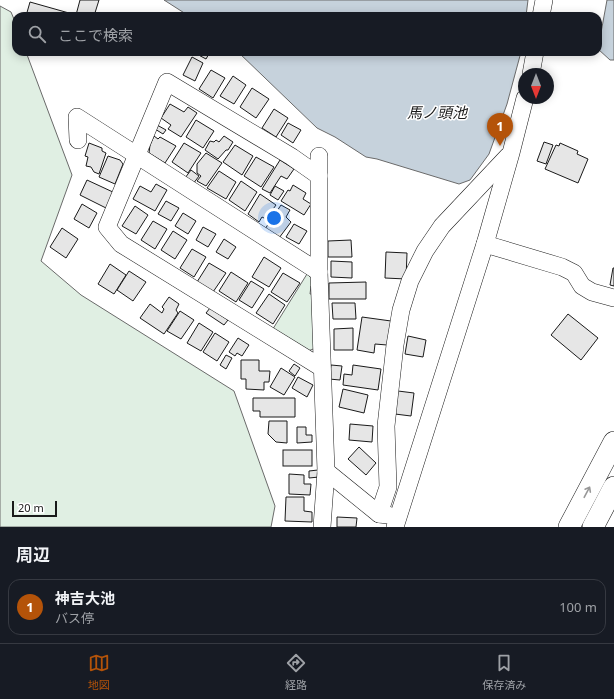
<!DOCTYPE html>
<html lang="ja">
<head>
<meta charset="utf-8">
<style>
	:root { --surface:#171b24; --page:#20242c; --text:#f1f3f6; --muted:#9ea1a6; --line:#363941; --accent:#b45309 }
	body { margin:0; font-family:"Noto Sans","Noto Sans JP",sans-serif; background:var(--page); color:var(--text) }
	.compass { position:absolute; left:518px; top:68px; width:36px; height:36px; border-radius:50%; background:var(--surface); box-shadow:0 2px 10px #0003; rotate:180deg }
	.scale { position:absolute; left:12px; bottom:10px; width:45px; box-sizing:border-box; padding-left:4px; border:2px solid #1a1a1a; border-top:0; font-size:11px; line-height:14px; white-space:nowrap; color:#1a1a1a; -webkit-text-stroke:3px #fff; paint-order:stroke }
	.you { position:absolute; left:274px; top:218px; width:14px; height:14px; margin:-10px; border:3px solid #fff; border-radius:50%; background:#1a73e8; box-shadow:0 0 0 6px #1a73e833 }
	.badge { display:grid; place-items:center; width:26px; height:26px; border-radius:50%; background:var(--accent); color:#fff; font-size:13px; font-weight:700 }
	.pin { position:absolute; translate:-50% -33px; filter:drop-shadow(0 1px 2px #0008) }
	.pin::after { content:''; position:absolute; top:21px; width:14px; height:12px; background:inherit; clip-path:polygon(0 0,100% 0,50% 100%) }
	.list { margin:0; padding:0; list-style:none }
	h2 { display:flex; justify-content:space-between; align-items:center; height:52px; margin:0; padding:0 16px; font-size:17px }
	h2 small { font-size:13px; font-weight:400; color:var(--muted) }
	.list li { display:grid; grid-template-columns:26px 1fr auto; gap:12px; align-items:center; box-sizing:border-box; height:56px; margin:0 8px 8px; padding:0 8px; border:1px solid var(--line); border-radius:12px }
	.list b { display:block; font-size:15px; white-space:nowrap }
	.list p { margin:0; font-size:13px; white-space:nowrap; color:var(--muted) }
	.list em { font-size:13px; font-style:normal; color:var(--muted) }
	.icon { flex:none; width:22px; height:22px; fill:none; stroke:currentColor; stroke-width:2; stroke-linecap:round; stroke-linejoin:round }
	.map { position:relative; flex:none; width:614px; height:527px; overflow:hidden }
	.search { position:absolute; background:var(--surface); box-shadow:0 2px 10px #0003; left:12px; right:12px; top:12px; height:44px; display:flex; align-items:center; gap:10px; box-sizing:border-box; padding:0 14px; border-radius:12px; color:var(--muted); font-size:15px }
	.sheet { height:116px; background:var(--surface) }
	nav { display:flex; justify-content:space-around; align-items:center; box-sizing:border-box; height:56px; border-top:1px solid var(--line); background:var(--surface); font-size:11px; color:var(--muted) }
	nav a { display:grid; justify-items:center; gap:2px }
	nav .on { color:var(--accent) }
	.map>svg:first-child { display:block }
	.green { fill:#e0efe3; stroke:#6a6a6a }
	.water { fill:#c6d2dc; stroke:#6a6a6a }
	.building { fill:#e6e6e6; stroke:#1a1a1a }
	.lines { fill:none; stroke-linecap:round; stroke-linejoin:round }
	.minor-casing { stroke:#1a1a1a; stroke-width:18 }
	.major-casing { stroke:#1a1a1a; stroke-width:22 }
	.minor { stroke:#fff; stroke-width:17 }
	.major { stroke:#fff; stroke-width:21 }
	.oneway { stroke:#989898 }
	.labels { text-anchor:middle; stroke-width:3; stroke-linejoin:round; paint-order:stroke }
	.water-label { font-size:15px; font-style:italic; fill:#1a1a1a; stroke:#fff }
</style>
</head>
<body>
<div class="map">
<svg width="614" height="527" viewBox="0 0 614 527">
	<rect width="100%" height="100%" fill="#fff"/>
	<!-- green -->
	<g class="green">
		<path d="M0 6 11 12 16 24V52H26L72 175 41 261 81 295 234 391 275 506 271 527H0Z"/>
		<path d="M307 274 314 281 315 286H311L310 294H315L316 348 305 352 271 332Z"/>
	</g>
	<!-- water -->
	<g class="water">
		<path d="M164 0H528L526 16H189Z"/>
		<path d="M607 0H614V60H610L598 49Z"/>
		<path d="M238 52H521L507 104 489 154 470 180 459 184 377 159 366 157 335 137 317 128Z"/>
	</g>
	<!-- building -->
	<g class="building">
		<path d="M80 0H99L94 16H26L30 2 76 15Z"/>
		<path d="M193 52H210L206 59Z"/>
		<path d="M192 57 203 63 195 81 183 75Z"/>
		<path d="M211 70 225 78 213 98 199 89Z"/>
		<path d="M233 76 246 85 234 104 220 96Z"/>
		<path d="M252 88 269 99 256 118 240 107Z"/>
		<path d="M170 104 184 112 188 107 197 113 181 137 168 129 171 125 161 118Z"/>
		<path d="M274 109 288 118 276 137 262 128Z"/>
		<path d="M196 120 214 131 203 148 186 137Z"/>
		<path d="M288 123 301 130 293 143 281 135Z"/>
		<path d="M157 125 166 130 163 134 155 129Z"/>
		<path d="M154 136 158 139 160 137 176 146 165 163 149 153 150 145Z"/>
		<path d="M224 136 233 142 228 150H226L218 159 205 150 210 141 214 142 216 140 219 142Z"/>
		<path d="M544 142 553 145 546 164 537 161Z"/>
		<path d="M89 143 102 148V151L106 153 99 174 94 172 91 167 86 166 88 157 85 156Z"/>
		<path d="M184 143 201 153 188 173 172 162Z"/>
		<path d="M560 143 578 151 577 154 588 159 578 183 545 169 556 145 559 146Z"/>
		<path d="M235 145 253 156 242 175 223 162Z"/>
		<path d="M206 153 222 163 206 186 197 181 201 176 197 173V164Z"/>
		<path d="M108 156 120 160 123 164 115 184 99 177Z"/>
		<path d="M256 157 274 167 261 187 244 176Z"/>
		<path d="M280 160 294 169 287 179 281 176 270 193 262 189Z"/>
		<path d="M191 170 199 176 193 184 185 178Z"/>
		<path d="M219 171 236 182 226 199 207 188Z"/>
		<path d="M87 180 115 193 108 209 80 195Z"/>
		<path d="M241 181 257 192 245 211 229 200Z"/>
		<path d="M156 184 167 190 155 211 133 199 140 186 151 192Z"/>
		<path d="M293 185 306 193 303 199 311 204 304 215 281 201 288 190 290 191Z"/>
		<path d="M275 186 284 191 278 200 270 195Z"/>
		<path d="M260 194 276 205 266 219 262 217 259 222 248 214Z"/>
		<path d="M166 201 179 208 171 221 158 214Z"/>
		<path d="M82 204 97 213 89 228 74 219Z"/>
		<path d="M281 205 290 210 286 217 291 222 279 238 265 229Z"/>
		<path d="M135 206 148 215 136 234 122 226Z"/>
		<path d="M183 213 196 221 188 234 175 226Z"/>
		<path d="M153 221 167 229 155 249 141 240Z"/>
		<path d="M294 224 307 231 299 244 286 237Z"/>
		<path d="M203 227 216 234 208 247 196 240Z"/>
		<path d="M62 228 78 239 66 258 50 247Z"/>
		<path d="M173 231 187 240 175 259 161 250Z"/>
		<path d="M224 239 236 247 228 259 216 252Z"/>
		<path d="M351 240 352 257H328V241Z"/>
		<path d="M192 249 206 257 194 277 180 268Z"/>
		<path d="M386 252 407 253 406 279 385 278Z"/>
		<path d="M264 257 281 268 269 287 252 277Z"/>
		<path d="M331 261 352 262V278L331 277Z"/>
		<path d="M209 263 226 273 213 292 197 282Z"/>
		<path d="M110 264 126 275 114 294 98 284Z"/>
		<path d="M613 268H614V286L610 285Z"/>
		<path d="M129 271 146 282 133 301 117 290Z"/>
		<path d="M231 272 248 283 236 302 219 291Z"/>
		<path d="M283 273 300 283 287 302 271 292Z"/>
		<path d="M251 281 264 289 252 308 239 300Z"/>
		<path d="M366 282V299H329V283Z"/>
		<path d="M269 294 285 305 273 324 256 313Z"/>
		<path d="M169 297 179 304 176 310 178 313 164 334 140 318 150 304 162 313 164 309 162 307Z"/>
		<path d="M332 303H355L356 319H333Z"/>
		<path d="M210 308 228 320 224 325 206 313Z"/>
		<path d="M180 311 194 320 181 339 167 331Z"/>
		<path d="M568 314 598 338 581 360 551 335Z"/>
		<path d="M362 317 391 321 387 345 375 344 374 353 357 350Z"/>
		<path d="M199 323 213 332 201 351 187 343Z"/>
		<path d="M353 328V350H334V329Z"/>
		<path d="M215 333 229 342 217 361 203 352Z"/>
		<path d="M408 336 426 340 423 357 405 354Z"/>
		<path d="M238 338 249 345 242 356 237 353 235 356 229 352Z"/>
		<path d="M226 355 232 358 226 369 220 365Z"/>
		<path d="M241 360H259V371H270L269 382H264V390L246 389V379H241Z"/>
		<path d="M294 364 300 368 295 376 289 371Z"/>
		<path d="M331 365 342 366 340 380 329 379Z"/>
		<path d="M353 365 381 369 378 390 343 385 344 374 352 375Z"/>
		<path d="M281 368 295 377 284 395 270 387Z"/>
		<path d="M298 377 313 385 307 397 292 388Z"/>
		<path d="M343 389 368 395 364 413 339 407Z"/>
		<path d="M398 391 414 393 411 416 395 414Z"/>
		<path d="M253 398H295V417H260V411H253Z"/>
		<path d="M269 421H287V443L276 442 268 434Z"/>
		<path d="M350 424 373 426 372 442 349 440Z"/>
		<path d="M297 427H306V435H312V442L297 443Z"/>
		<path d="M359 447 376 463 366 475 348 459Z"/>
		<rect x="283" y="450" width="29" height="16"/>
		<path d="M318 470 319 477 309 478V471Z"/>
		<path d="M289 474 304 475V484H311L310 495 289 494Z"/>
		<path d="M286 497H304V511L312 512V522L285 521Z"/>
		<path d="M337 517 357 518 356 527H337Z"/>
	</g>
	<g class="lines">
		<defs>
			<g id="minor">
				<path d="M541 16 544 0"/>
				<path d="M531 74 535 52"/>
				<path d="M78 140 77 117 319 272"/>
				<path d="M319 156V176"/>
				<path d="M485 244 562 267 574 273 582 286 592 292 614 298"/>
				<path d="M322 368 121 244 107 227 167 82 292 157 319 176V272L326 471 322 527"/>
				<path d="M326 471 379 514 388 515"/>
				<path d="M379 514 388 487 386 426 395 345 401 310 410 281 425 251 442 226 508 156"/>
				<path d="M395 527 485 244 511 153 525 98"/>
			</g>
			<g id="major">
				<path d="M569 527 614 442"/>
				<path d="M593 527 614 487"/>
			</g>
		</defs>
		<!-- minor casing -->
		<use href="#minor" class="minor-casing"/>
		<!-- major casing -->
		<use href="#major" class="major-casing"/>
		<!-- minor -->
		<use href="#minor" class="minor"/>
		<!-- major -->
		<use href="#major" class="major"/>
	</g>
	<!-- one-way arrows -->
	<defs><path id="oneway-shaft" d="M-6 0H5M1.5-3L5.5 0L1.5 3" fill="none" stroke-width="1.6" stroke-linecap="round" stroke-linejoin="round"/></defs>
	<use class="oneway" href="#oneway-shaft" transform="translate(587 492) rotate(-62)"/>
	<g class="labels">
		<!-- water labels -->
		<g class="water-label">
			<text x="437" y="118">馬ノ頭池</text>
		</g>
	</g>
</svg>
<svg class="compass" viewBox="-18 -18 36 36"><path d="M0-13l5 13h-10z" fill="#e53935"/><path d="M0 13l5-13h-10z" fill="#9ea1a6"/></svg>
<div class="scale">20 m</div>
<div class="you"></div>
<div class="pin badge" style="left:500px;top:146px">1</div>
<div class="search"><svg class="icon" aria-label="search" viewBox="0 0 24 24"><circle cx="10" cy="10" r="6"/><path d="M15 15l6 6"/></svg>ここで検索</div>
</div>
<section class="sheet">
<h2>周辺<small></small></h2>
<ul class="list">
<li><span class="badge">1</span><div><b>神吉大池</b><p>バス停</p></div><em>100 m</em></li>
</ul>
</section>
<nav>
<a class="on"><svg class="icon" aria-label="map" viewBox="0 0 24 24"><path d="M3 6l6-2 6 2 6-2v14l-6 2-6-2-6 2zM9 4v14M15 6v14"/></svg>地図</a>
<a><svg class="icon" aria-label="directions" viewBox="0 0 24 24"><path d="M12 3l9 9-9 9-9-9zM9 14v-3h6M13 9l2 2-2 2"/></svg>経路</a>
<a><svg class="icon" aria-label="saved" viewBox="0 0 24 24"><path d="M7 4h10v16l-5-4-5 4z"/></svg>保存済み</a>
</nav>
</body>
</html>
